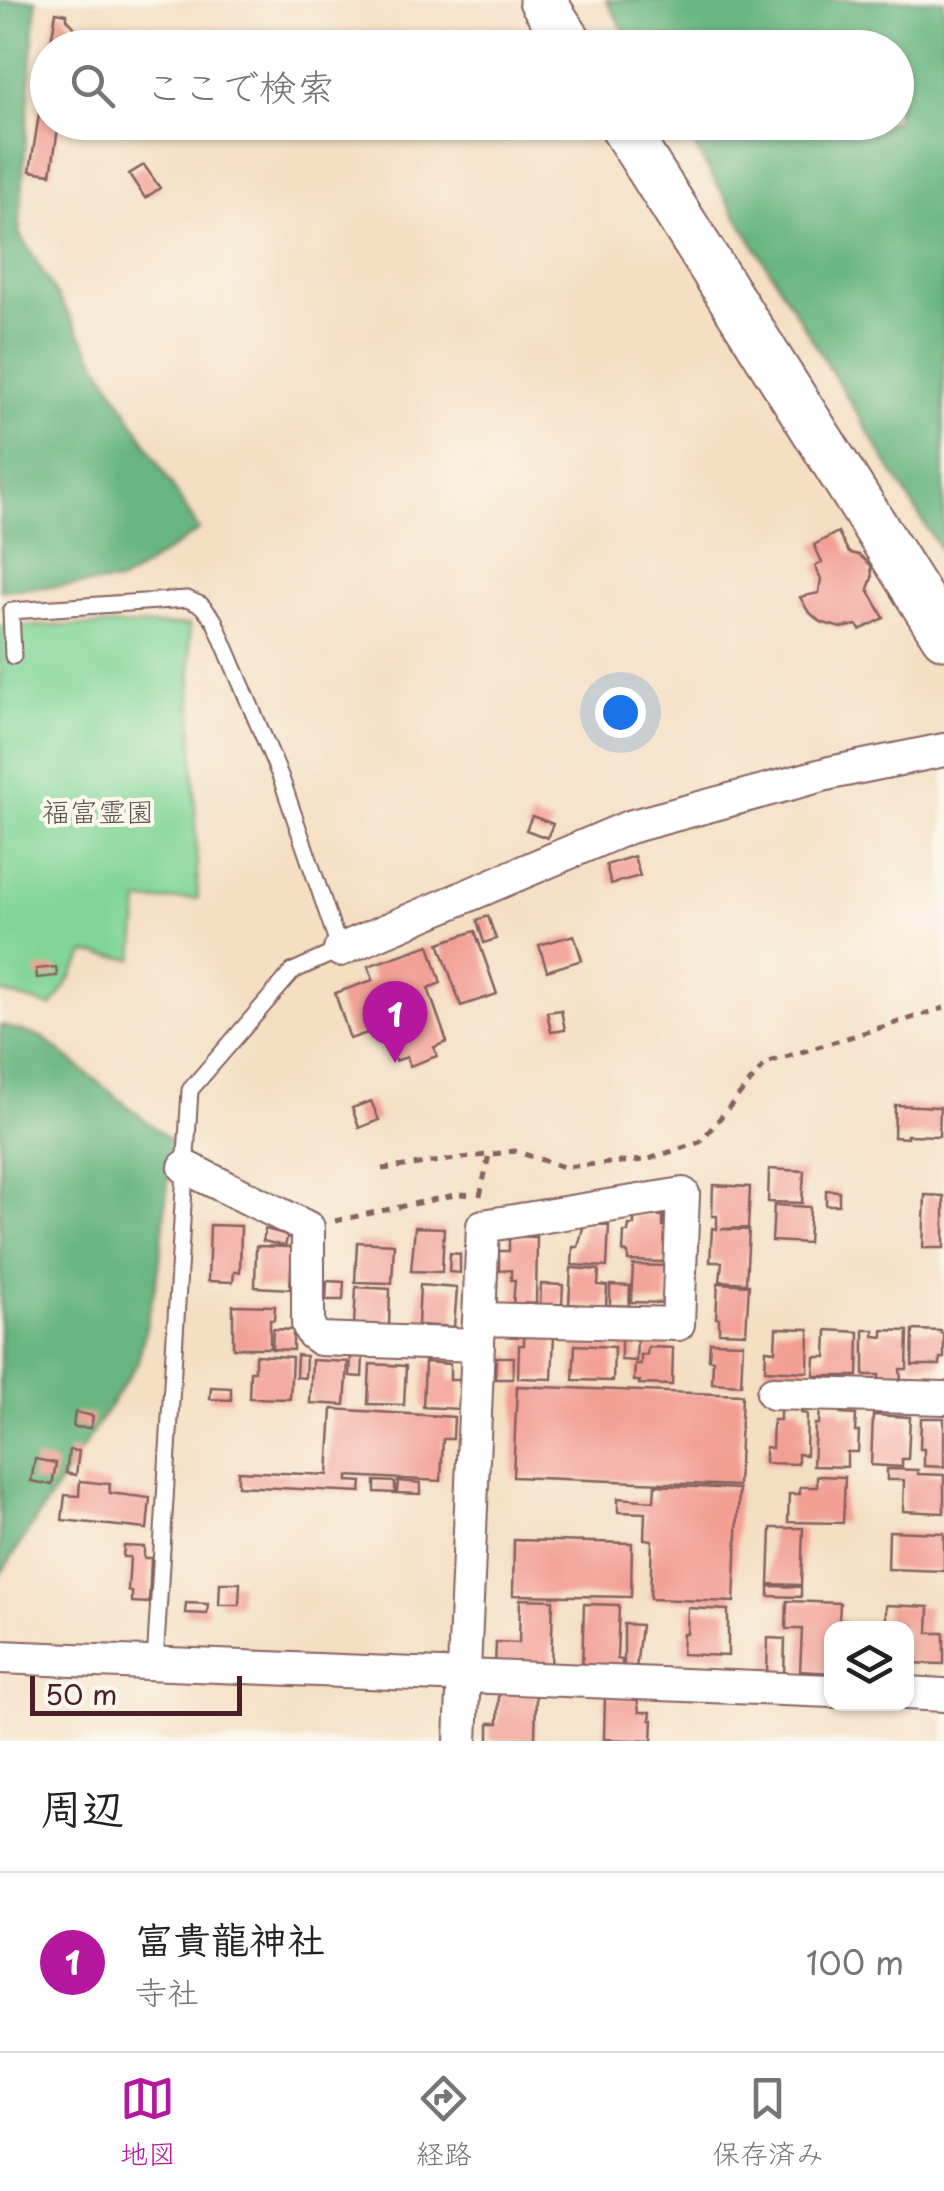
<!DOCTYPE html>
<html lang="ja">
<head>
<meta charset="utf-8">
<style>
	:root { --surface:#fff; --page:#f2f2f2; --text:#222; --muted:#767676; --line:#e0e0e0; --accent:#b5179e }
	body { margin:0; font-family:"Playpen Sans","Klee One",sans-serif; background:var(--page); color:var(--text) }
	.controls { position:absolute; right:30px; bottom:30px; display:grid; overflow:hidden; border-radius:20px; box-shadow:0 2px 8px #0004 }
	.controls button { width:90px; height:90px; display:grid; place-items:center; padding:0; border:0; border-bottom:2px solid var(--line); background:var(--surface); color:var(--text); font:50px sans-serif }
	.scale { position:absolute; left:30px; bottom:25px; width:212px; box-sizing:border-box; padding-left:10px; border:5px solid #4a1f2b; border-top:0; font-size:28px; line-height:35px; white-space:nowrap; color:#4a1f2b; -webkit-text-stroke:8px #fbf7ec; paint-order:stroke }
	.you { position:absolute; left:620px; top:712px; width:35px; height:35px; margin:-25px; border:8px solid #fff; border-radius:50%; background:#1a73e8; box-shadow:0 0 0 15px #1a73e833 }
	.badge { display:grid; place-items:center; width:65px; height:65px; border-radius:50%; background:var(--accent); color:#fff; font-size:32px; font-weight:700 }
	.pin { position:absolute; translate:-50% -82px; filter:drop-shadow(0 2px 5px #0008) }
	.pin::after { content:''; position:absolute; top:52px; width:35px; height:30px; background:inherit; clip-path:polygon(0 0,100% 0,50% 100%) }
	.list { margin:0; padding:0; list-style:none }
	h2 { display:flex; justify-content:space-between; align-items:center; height:130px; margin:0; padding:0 40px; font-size:42px }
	h2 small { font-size:32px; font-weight:400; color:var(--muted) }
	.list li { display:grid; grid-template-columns:65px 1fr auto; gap:30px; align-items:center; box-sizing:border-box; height:180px; padding:0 40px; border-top:2px solid var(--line) }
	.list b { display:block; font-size:38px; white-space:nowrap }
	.list p { margin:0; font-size:32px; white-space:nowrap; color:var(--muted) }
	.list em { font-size:32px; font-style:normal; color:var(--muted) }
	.icon { flex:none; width:55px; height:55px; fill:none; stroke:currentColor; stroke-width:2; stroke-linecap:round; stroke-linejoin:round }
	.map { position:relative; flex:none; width:944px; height:1741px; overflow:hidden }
	.search { position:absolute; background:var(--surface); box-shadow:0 2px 8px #0004; left:30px; right:30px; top:30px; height:110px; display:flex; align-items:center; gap:25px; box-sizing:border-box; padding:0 35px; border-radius:55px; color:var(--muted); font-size:38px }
	.sheet { height:310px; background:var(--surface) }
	nav { display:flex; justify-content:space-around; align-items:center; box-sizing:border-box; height:140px; border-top:2px solid var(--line); background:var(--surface); font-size:28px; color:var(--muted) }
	nav a { display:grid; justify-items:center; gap:5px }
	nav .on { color:var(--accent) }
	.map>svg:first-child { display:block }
	.green { fill:#82d597; stroke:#667a61; stroke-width:2.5 }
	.forest { fill:#69b680; stroke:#5a6a56; stroke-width:2.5 }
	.building { fill:#f39f94 }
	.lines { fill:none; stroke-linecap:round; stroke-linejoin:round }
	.lane-casing { stroke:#866260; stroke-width:19 }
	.street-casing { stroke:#866260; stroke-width:36 }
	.secondary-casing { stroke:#866260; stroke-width:49 }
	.path { stroke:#866260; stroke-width:5; stroke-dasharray:8 8; stroke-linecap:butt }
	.lane { stroke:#fff; stroke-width:15 }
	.street { stroke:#fff; stroke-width:32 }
	.secondary { stroke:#fff; stroke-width:45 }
	.labels { text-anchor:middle; stroke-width:8; stroke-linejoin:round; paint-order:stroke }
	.park-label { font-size:28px; fill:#5b564b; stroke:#fbf7ec }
</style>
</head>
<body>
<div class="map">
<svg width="944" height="1741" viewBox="0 0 944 1741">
	<rect width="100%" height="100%" fill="#fbf7ec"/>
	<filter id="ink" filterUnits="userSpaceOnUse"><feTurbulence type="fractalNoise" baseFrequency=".01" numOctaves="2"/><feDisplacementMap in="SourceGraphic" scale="20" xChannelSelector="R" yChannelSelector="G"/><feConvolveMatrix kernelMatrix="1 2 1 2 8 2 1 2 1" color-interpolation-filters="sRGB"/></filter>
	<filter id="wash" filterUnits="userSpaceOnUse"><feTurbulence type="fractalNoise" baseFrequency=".0048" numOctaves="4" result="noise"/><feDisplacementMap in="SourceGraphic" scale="40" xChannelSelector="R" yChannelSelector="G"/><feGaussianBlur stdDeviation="2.25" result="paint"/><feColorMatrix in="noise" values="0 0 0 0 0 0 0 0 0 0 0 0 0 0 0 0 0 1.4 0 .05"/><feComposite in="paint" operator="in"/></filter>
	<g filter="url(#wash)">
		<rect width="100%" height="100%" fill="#f4dfc3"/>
		<!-- green -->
		<path class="green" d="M189 625 198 898 139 902 134 959 86 953 52 1007 0 992V626Z"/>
		<!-- forest -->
		<g class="forest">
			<path d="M0 0H36L19 233 199 530 121 582 0 590Z"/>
			<path d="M606 0H944V556L680 123 896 122V48L634 47Z"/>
			<path d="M0 1025 42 1037 172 1142 159 1268 138 1362 0 1575Z"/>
		</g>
		<g id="blocks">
			<!-- building -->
			<g class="building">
				<path d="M56 12 67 14V19L75 28 74 34 120 42 119 48H50Z"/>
				<path d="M45 76 48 77V122H59L51 174 30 171Z"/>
				<path d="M74 122H107L106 130 74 125Z"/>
				<path d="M144 165 160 188 145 198 129 174Z"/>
				<path d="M838 532 849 553 859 555 871 565 872 578 868 589 884 618 860 630 857 625 841 628 820 622 808 611 800 597 819 593 821 579 815 566 822 562 814 545Z"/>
				<path d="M532 816 553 824 547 838 526 830Z"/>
				<path d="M634 856 640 876 611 884 606 865Z"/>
				<path d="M488 916 496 939 484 943 477 920Z"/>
				<path d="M475 931 497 994 461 1006 439 943Z"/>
				<path d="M574 935 582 960 547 971 539 945Z"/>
				<path d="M429 945 441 983 428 988 447 1042 434 1047 437 1056 410 1066 407 1057 395 1061 378 1012 374 1014 379 1029 350 1039 335 993 373 980 368 966Z"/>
				<path d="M56 967 57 976 37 978 36 969Z"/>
				<path d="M561 1010 565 1030 551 1032 547 1012Z"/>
				<path d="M371 1101 379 1120 359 1128 352 1108Z"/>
				<path d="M895 1105 940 1107 939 1136 907 1135V1138L894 1137Z"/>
				<path d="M769 1169 804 1171 802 1203 768 1202Z"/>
				<path d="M713 1185 750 1187 748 1228 721 1229 749 1230 746 1283 720 1281 722 1262H710L712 1228 717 1229V1216H712Z"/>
				<path d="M826 1190 839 1191V1205H826Z"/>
				<path d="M925 1195 944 1196V1248H923Z"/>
				<path d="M774 1205 810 1207 808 1243 772 1241Z"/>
				<path d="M634 1215 663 1216V1226H667L665 1262 628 1261V1253L623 1252 624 1232H628L629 1225H634Z"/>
				<path d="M584 1224 609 1225 607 1267 572 1265 573 1247H578Z"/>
				<path d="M210 1225 241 1226 240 1272H234L233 1282 208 1281Z"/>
				<path d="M415 1227 444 1228 442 1272 411 1271Z"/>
				<path d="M265 1229 288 1235 285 1246 263 1241Z"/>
				<path d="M509 1236 537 1237 536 1306 513 1305 515 1280H511V1270L499 1271V1251H509Z"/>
				<path d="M357 1242 394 1244 392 1283 355 1282Z"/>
				<path d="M256 1246 292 1247 290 1289 255 1287Z"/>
				<path d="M450 1253 460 1254V1273L449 1272Z"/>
				<path d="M633 1265 668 1266 667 1303 631 1302Z"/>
				<path d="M571 1268 599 1270 598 1285 607 1286 606 1307 569 1304Z"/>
				<path d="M327 1281 344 1282 343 1300H326Z"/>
				<path d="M718 1283 749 1285 746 1333 719 1332V1318H716Z"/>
				<path d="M541 1284 563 1285 562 1306 540 1305Z"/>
				<path d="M420 1285 457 1288 454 1327 418 1325Z"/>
				<path d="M610 1285 630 1286 629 1306 610 1305Z"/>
				<path d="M356 1287 390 1289 389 1326 354 1325Z"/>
				<path d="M233 1305 275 1306 274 1320H270V1348H233Z"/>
				<path d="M776 1328 809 1329 808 1372 765 1370 766 1350 775 1351Z"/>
				<path d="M273 1329 293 1330V1350L272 1349Z"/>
				<path d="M827 1330 859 1332 858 1376H814L815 1357H826Z"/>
				<path d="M864 1330H874V1336L883 1337V1330L908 1331 907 1369H900L901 1381 879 1380V1375H864Z"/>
				<path d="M913 1330 941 1331V1333L944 1334V1358H940V1365H912Z"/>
				<path d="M524 1335 554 1336 552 1379 518 1378 519 1345H524Z"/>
				<path d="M621 1339H637L636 1361 621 1360Z"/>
				<path d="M710 1342 743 1343 741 1385 712 1383 713 1360 709 1359Z"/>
				<path d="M575 1345 614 1347 613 1381 573 1380Z"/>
				<path d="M648 1347 673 1348 672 1385 639 1384 640 1381H634L635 1364H641V1355H647Z"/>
				<path d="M255 1355 292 1357 290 1399 249 1398 250 1371H255Z"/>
				<path d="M297 1355 306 1356 305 1378 296 1377Z"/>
				<path d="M351 1356 363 1357 362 1377 350 1376Z"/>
				<path d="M496 1357H514L513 1379H495Z"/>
				<path d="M312 1360 348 1362 345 1405 310 1403Z"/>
				<path d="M425 1362 450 1364V1380H461L459 1409 423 1407Z"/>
				<path d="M370 1364 406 1366 404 1405 368 1404Z"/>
				<path d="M517 1386 742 1395 738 1486 513 1477Z"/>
				<path d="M211 1387 231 1388V1400L210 1399Z"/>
				<path d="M780 1406 801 1407V1413L807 1414 806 1455 798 1454V1464L765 1463V1447L772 1448 773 1420H780Z"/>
				<path d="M820 1407 841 1408V1414L856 1415 855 1432H859L858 1452H847V1467L813 1466 815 1424H819Z"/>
				<path d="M332 1409 454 1417 453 1439H443L441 1481 348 1476V1481L362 1482 361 1492 238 1486V1471L328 1475Z"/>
				<path d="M75 1412 93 1416 91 1428 73 1427Z"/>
				<path d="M873 1415 910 1417 908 1459H902V1467L871 1465Z"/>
				<path d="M921 1418H944V1467L924 1466V1449H920Z"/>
				<path d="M69 1450 79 1451 76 1475 66 1473Z"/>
				<path d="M35 1459 56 1463 52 1485 31 1481Z"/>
				<path d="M887 1469 918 1470V1474L944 1475V1513L903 1511 904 1480H887Z"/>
				<path d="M817 1476 845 1477 843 1523 788 1522 789 1494H800V1487H817Z"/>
				<path d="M80 1481 110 1484 109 1493 150 1498 147 1529 62 1520 65 1495 79 1496Z"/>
				<path d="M375 1481 395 1482V1493L375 1492Z"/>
				<path d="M398 1481 420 1483V1494L397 1493Z"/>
				<path d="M655 1485 739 1489 734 1602 650 1599 652 1540 644 1539 645 1513 618 1512V1498L654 1501Z"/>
				<path d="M771 1528H803L801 1585 769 1584Z"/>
				<path d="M889 1531 944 1533V1571L888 1569Z"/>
				<path d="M514 1540 632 1543 631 1597 513 1595Z"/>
				<path d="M124 1546 144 1547V1558H151L149 1603 132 1602V1592L128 1591 130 1557H123Z"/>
				<path d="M220 1583H240L239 1605H219Z"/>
				<path d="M769 1586 801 1587V1597L769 1596Z"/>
				<path d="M520 1599 553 1600 551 1669 495 1668 496 1642 519 1643Z"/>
				<path d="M787 1601 840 1603 839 1620H845L844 1628H832V1673L800 1671 802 1629H786Z"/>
				<path d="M186 1603 208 1604 207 1614 185 1613Z"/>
				<path d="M584 1604 619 1605 617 1659 622 1660V1670L582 1668Z"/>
				<path d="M886 1605 929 1607 928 1633H944V1664L906 1663V1628H886Z"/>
				<path d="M688 1608 728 1610V1656L682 1654 683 1634H687Z"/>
				<path d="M624 1624 641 1625 636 1669H624Z"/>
				<path d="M768 1638 785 1639 784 1676 767 1675Z"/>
				<path d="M499 1693 536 1694 535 1741H489V1723H498Z"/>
				<path d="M605 1696 637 1697 639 1712H651L650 1720H653L652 1741 604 1739Z"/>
			</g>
		</g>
	</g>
	<g filter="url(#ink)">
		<use href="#blocks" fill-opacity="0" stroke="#866260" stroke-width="2.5"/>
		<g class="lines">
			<defs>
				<path id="lane" d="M13 656 11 611 187 599 201 605 214 620 281 778 340 950 293 971 190 1090 155 1663"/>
				<g id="street">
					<path d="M340 950 629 827 830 773 944 750"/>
					<path d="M185 1167 308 1228V1324L312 1333 320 1339 478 1345"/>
					<path d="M773 1393 944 1398"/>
					<path d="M0 1657 832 1691"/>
					<path d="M906 1693 944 1695"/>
					<path d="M461 1741 483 1226 683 1194 678 1324 479 1319"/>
				</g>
				<g id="secondary">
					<path d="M542 0 573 48"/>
					<path d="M620 122 944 636"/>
				</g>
			</defs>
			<!-- lane casing -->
			<use href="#lane" class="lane-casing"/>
			<!-- street casing -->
			<use href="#street" class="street-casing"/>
			<!-- secondary casing -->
			<use href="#secondary" class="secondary-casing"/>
			<!-- path -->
			<g class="path">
				<path d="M382 1169 515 1151 563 1167 646 1160 700 1142 766 1063 944 1008"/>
				<path d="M480 1196 489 1155"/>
				<path d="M335 1221 459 1194 476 1195"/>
			</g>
			<!-- lane -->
			<use href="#lane" class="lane"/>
			<!-- street -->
			<use href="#street" class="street"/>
			<!-- secondary -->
			<use href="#secondary" class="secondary"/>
		</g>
	</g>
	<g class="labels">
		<!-- park labels -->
		<g class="park-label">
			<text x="98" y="822">福富霊園</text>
		</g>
	</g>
</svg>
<div class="controls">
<button><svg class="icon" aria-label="layers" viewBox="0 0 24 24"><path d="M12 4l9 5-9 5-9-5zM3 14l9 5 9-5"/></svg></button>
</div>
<div class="scale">50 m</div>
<div class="you"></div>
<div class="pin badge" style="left:395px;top:1063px">1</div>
<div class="search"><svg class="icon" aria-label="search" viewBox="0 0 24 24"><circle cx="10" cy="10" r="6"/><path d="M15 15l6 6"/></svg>ここで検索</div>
</div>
<section class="sheet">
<h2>周辺<small></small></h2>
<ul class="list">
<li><span class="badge">1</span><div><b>富貴龍神社</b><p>寺社</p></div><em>100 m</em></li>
</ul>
</section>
<nav>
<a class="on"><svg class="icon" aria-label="map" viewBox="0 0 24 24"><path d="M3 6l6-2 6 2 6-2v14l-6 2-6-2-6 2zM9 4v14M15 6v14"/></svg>地図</a>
<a><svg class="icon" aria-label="directions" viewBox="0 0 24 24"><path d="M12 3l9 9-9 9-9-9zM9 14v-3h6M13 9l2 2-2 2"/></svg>経路</a>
<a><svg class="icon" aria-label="saved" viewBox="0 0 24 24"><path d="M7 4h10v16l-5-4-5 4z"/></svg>保存済み</a>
</nav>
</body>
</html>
